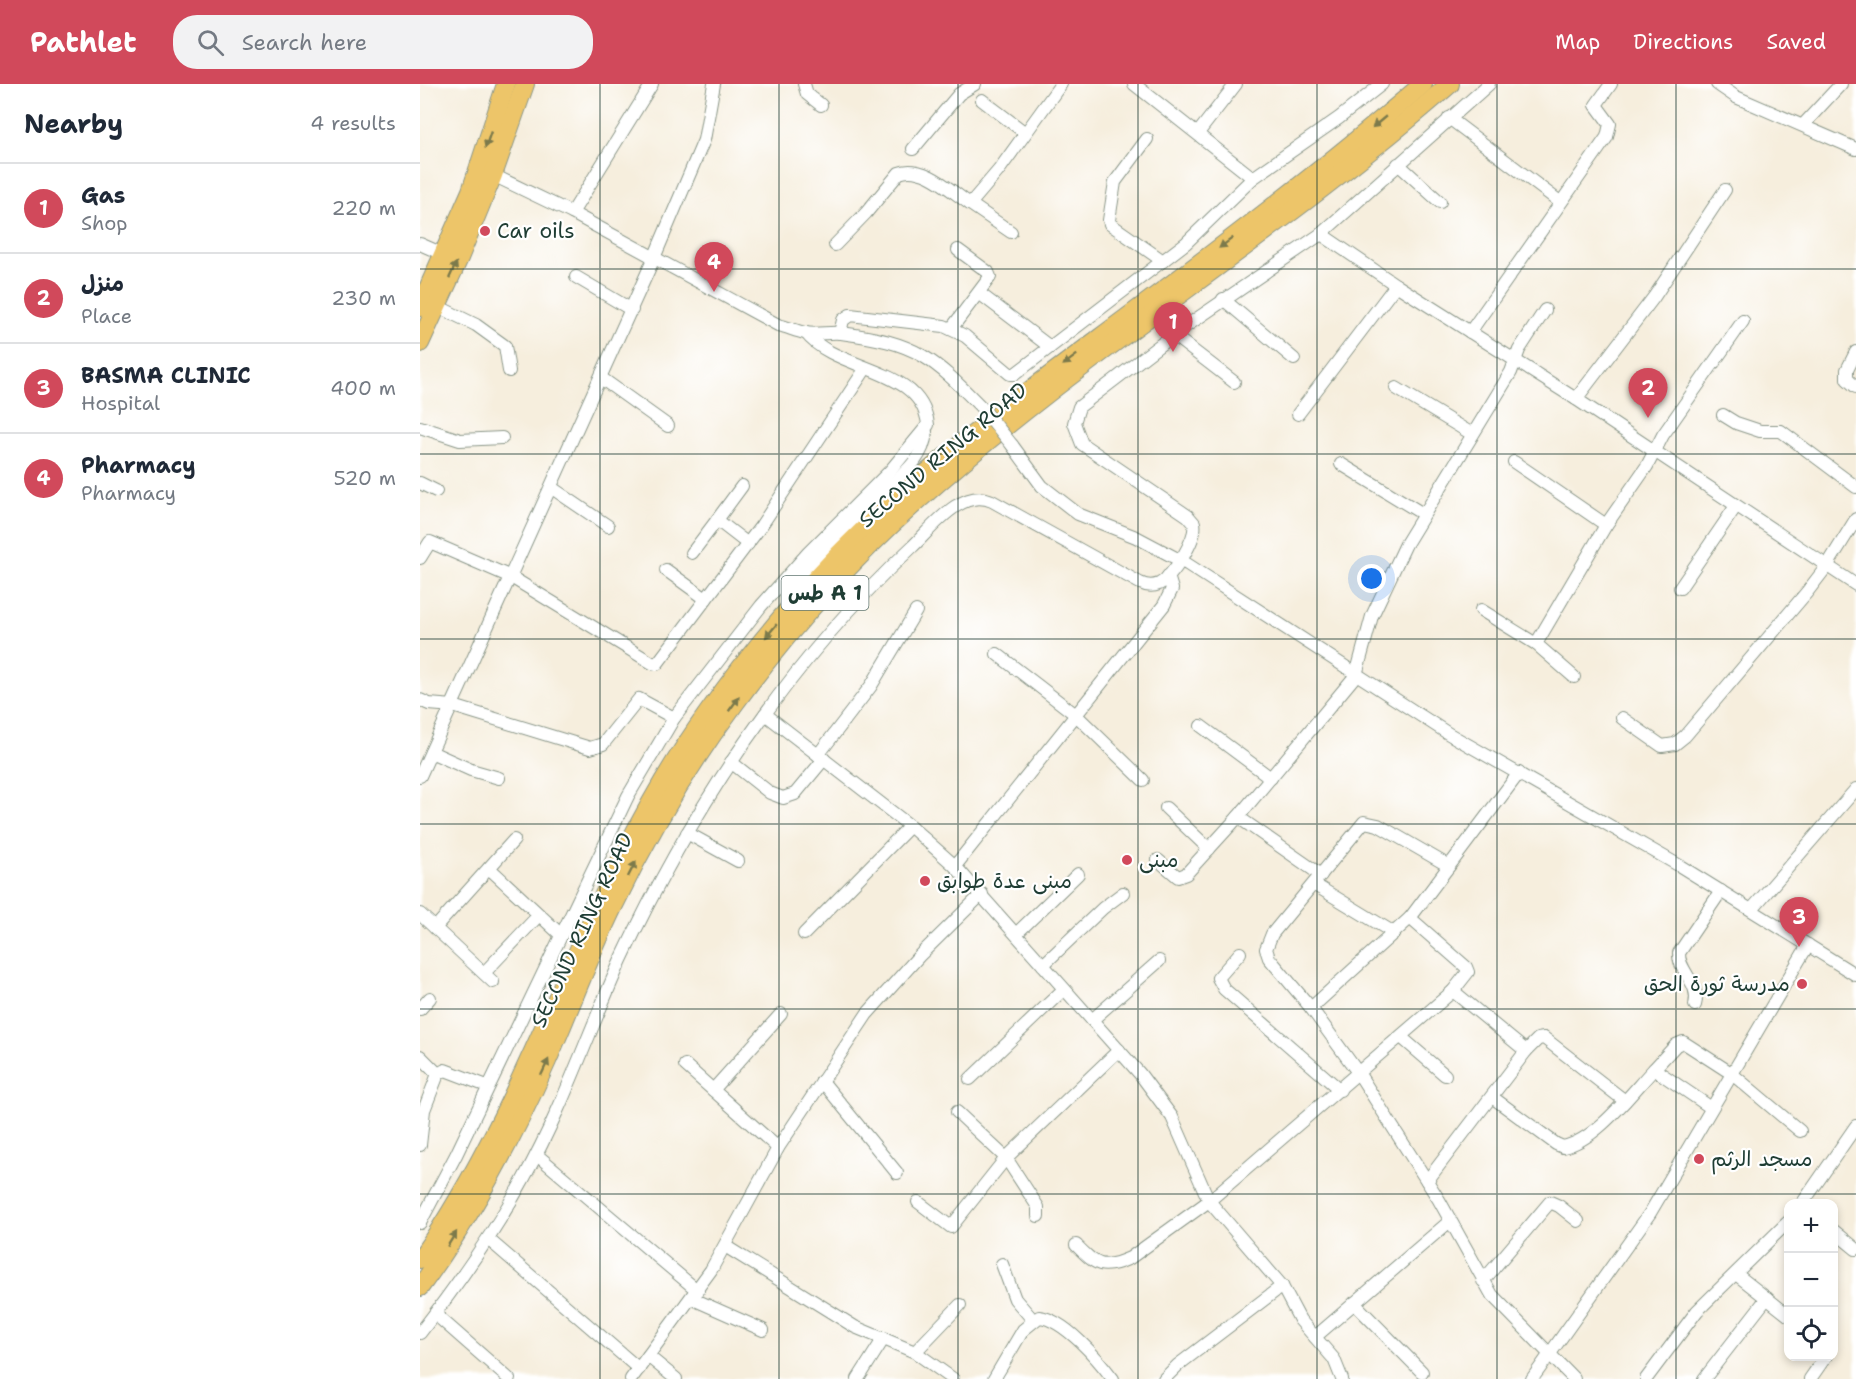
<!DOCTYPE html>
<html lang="en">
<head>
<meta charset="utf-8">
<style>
	:root { --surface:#fff; --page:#f2f2f3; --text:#1f2937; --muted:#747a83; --line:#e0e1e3; --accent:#d1495b }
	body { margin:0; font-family:"Shantell Sans","Playpen Sans Arabic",sans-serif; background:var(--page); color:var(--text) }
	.controls { position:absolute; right:18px; bottom:18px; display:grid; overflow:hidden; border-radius:12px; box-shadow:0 3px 9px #0003 }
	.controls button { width:54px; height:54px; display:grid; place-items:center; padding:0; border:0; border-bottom:2px solid var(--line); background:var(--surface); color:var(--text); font:30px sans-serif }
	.you { position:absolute; left:952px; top:495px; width:21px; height:21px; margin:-15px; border:4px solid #fff; border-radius:50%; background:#1a73e8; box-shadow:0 0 0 9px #1a73e833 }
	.badge { display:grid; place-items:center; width:39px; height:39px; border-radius:50%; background:var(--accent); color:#fff; font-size:20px; font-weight:700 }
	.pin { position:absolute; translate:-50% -50px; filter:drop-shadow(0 2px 3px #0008) }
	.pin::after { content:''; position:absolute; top:32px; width:21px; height:18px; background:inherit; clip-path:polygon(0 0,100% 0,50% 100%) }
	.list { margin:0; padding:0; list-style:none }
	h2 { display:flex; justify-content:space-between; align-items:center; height:78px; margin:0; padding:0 24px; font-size:26px }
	h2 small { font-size:20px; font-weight:400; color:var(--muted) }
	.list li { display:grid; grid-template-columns:39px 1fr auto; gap:18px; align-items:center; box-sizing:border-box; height:90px; padding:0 24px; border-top:2px solid var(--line) }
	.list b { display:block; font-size:22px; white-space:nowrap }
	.list p { margin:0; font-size:20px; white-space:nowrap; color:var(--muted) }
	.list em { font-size:20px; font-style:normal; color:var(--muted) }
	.icon { flex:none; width:33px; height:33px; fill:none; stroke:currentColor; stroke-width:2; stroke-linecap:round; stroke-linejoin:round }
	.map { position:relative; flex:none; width:1436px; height:1295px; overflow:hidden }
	header { display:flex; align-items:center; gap:36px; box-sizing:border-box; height:84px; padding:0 30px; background:var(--accent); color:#fff }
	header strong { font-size:28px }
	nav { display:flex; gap:33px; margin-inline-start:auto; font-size:21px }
	.search { width:420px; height:54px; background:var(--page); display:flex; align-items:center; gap:15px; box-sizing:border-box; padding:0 21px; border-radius:24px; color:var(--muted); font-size:22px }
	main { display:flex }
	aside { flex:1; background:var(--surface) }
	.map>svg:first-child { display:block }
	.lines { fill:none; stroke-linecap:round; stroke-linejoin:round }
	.minor-casing { stroke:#8a9688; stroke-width:14 }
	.highway-casing { stroke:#8a9688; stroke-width:20 }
	.minor { stroke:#fff; stroke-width:12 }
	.highway { stroke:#edc569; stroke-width:18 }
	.minor-bridge-casing { stroke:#8a9688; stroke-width:14; stroke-linecap:butt }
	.minor-bridge { stroke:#fff; stroke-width:12 }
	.oneway { fill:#7c7a4c }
	.grid { fill:none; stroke:#1f3d34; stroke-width:1.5; stroke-opacity:0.55 }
	.poi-dot { fill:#d1495b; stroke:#fff; stroke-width:2 }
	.labels { text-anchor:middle; stroke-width:4.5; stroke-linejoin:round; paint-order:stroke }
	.shield { fill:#fff; stroke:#627771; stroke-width:1.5 }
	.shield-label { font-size:20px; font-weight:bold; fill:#1f3d34 }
	.poi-label { font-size:21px; fill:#1f3d34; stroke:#fff; text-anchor:start }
	.street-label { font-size:21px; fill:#1f3d34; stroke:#fff }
</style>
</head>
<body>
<header>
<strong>Pathlet</strong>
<div class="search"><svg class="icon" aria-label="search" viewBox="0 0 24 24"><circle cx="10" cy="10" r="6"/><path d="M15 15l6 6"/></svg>Search here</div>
<nav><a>Map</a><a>Directions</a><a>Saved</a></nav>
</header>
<main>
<aside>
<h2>Nearby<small>4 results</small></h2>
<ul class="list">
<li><span class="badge">1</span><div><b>Gas</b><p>Shop</p></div><em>220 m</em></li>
<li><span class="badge">2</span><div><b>منزل</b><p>Place</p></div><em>230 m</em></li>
<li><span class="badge">3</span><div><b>BASMA CLINIC</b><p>Hospital</p></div><em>400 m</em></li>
<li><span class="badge">4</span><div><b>Pharmacy</b><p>Pharmacy</p></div><em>520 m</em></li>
</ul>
</aside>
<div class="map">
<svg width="1436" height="1295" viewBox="0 0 1436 1295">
	<rect width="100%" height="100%" fill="#fff"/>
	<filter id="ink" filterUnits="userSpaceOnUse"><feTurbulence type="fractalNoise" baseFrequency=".0167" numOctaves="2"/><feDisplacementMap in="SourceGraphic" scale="12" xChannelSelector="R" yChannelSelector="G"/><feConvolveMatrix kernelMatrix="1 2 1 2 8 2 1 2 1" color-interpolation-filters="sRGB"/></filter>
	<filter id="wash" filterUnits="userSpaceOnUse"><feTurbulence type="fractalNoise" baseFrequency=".008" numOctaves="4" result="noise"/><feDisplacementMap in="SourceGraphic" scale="24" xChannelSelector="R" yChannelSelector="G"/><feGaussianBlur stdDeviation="1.35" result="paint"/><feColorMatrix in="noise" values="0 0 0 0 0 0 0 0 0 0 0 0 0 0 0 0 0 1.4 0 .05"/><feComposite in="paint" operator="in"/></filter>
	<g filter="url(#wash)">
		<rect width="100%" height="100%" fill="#f6eedd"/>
	</g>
	<g filter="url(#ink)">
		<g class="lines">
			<defs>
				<g id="minor">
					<path d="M384 0 387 10 401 21"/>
					<path d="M714 0 833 94"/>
					<path d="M1297 0 1316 13 1436 65"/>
					<path d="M562 16 604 48"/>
					<path d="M1029 34 1140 118"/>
					<path d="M1383 41 1421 0"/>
					<path d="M778 49 816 0"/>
					<path d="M727 55 695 98 689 136 690 140 743 177"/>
					<path d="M493 65 539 10 555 0"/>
					<path d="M978 80 1020 118"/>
					<path d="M73 91 152 129 358 241C367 243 376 247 385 249 396 251 409 248 421 249 498 259 512 273 564 326"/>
					<path d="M152 129 232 0"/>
					<path d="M591 148 550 120 579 86 641 0"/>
					<path d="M901 150 976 201 1156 315 1436 501"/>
					<path d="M0 160 25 171"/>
					<path d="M415 161 446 129 479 89C502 79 531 107 550 120"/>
					<path d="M156 193 212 226"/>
					<path d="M559 209 630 263"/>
					<path d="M803 215 874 275"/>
					<path d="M17 222 56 241 85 262 89 287"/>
					<path d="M531 245 570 193 568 188 538 166"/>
					<path d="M1050 248 1187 53 1190 40 1176 21 1191 0"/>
					<path d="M420 249 423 236 430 231 524 242 545 252 590 290H595L766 159 833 94 919 34 962 0"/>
					<path d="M753 251 814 298"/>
					<path d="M1436 268 1427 286V295L1436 303"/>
					<path d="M181 294 248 342"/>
					<path d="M976 304 1052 350"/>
					<path d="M1156 315 1234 213 1305 106"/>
					<path d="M878 330 976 201"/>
					<path d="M1303 331 1316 339 1340 347H1361L1436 403"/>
					<path d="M0 343 40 356 82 354"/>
					<path d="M592 361 622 402 658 430 716 453 767 480 1029 650 1260 782 1436 891"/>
					<path d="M1094 378 1186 441"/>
					<path d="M921 380 1003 430"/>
					<path d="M0 399 16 407"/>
					<path d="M132 404 188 442"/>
					<path d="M297 436 322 402"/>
					<path d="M272 469 297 436 328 460"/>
					<path d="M0 474 10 458 91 493 232 579 237 580 341 442 446 284"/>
					<path d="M246 486 286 515"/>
					<path d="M1260 504 1316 422"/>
					<path d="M370 526C356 495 474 405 494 378 500 370 505 359 506 348"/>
					<path d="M1061 526 1116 560 1154 593"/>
					<path d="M1116 560 1186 441 1227 382 1243 351 1323 237"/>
					<path d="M577 570 656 631 723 696"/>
					<path d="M0 616 9 620 33 622 170 664 183 660 219 615 254 634"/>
					<path d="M345 630 490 742 535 782 720 990 752 1033 789 1117 862 1202 880 1236 914 1275 922 1295"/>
					<path d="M1202 634 1242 662 1255 660 1265 652 1387 508 1407 482 1436 435"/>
					<path d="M781 642 851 694"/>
					<path d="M11 668 51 686 79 694"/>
					<path d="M398 671 451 602 496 527"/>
					<path d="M311 678 350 709 363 714 375 710 404 675"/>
					<path d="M0 692 234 174 284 56 294 0"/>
					<path d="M746 724 789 765"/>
					<path d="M818 733 901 791"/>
					<path d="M267 749 318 777"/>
					<path d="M738 776 758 793 766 790 818 733 936 591 952 532 986 460 1091 288 1099 266 1125 226"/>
					<path d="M535 782 744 521 752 505 748 492"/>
					<path d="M1029 782 958 741 944 738 852 850 846 865 849 874 891 924 939 990 1019 1116 1072 1211 1154 1295"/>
					<path d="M69 784 140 850"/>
					<path d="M895 801 974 849"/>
					<path d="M1332 825 1436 705"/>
					<path d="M0 830 73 898"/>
					<path d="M15 844 94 756"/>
					<path d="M597 849 658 790"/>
					<path d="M384 850 490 742"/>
					<path d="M820 869 798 894 804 905 920 1006"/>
					<path d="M623 881 683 824 703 809"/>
					<path d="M64 889 119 831"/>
					<path d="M1275 921C1281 899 1258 888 1259 869L1301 807"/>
					<path d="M891 924 990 834 1099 689"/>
					<path d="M0 925 10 914"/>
					<path d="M672 936 739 877"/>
					<path d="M981 953 1025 991"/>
					<path d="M1106 967 1118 955 1124 954 1205 1017"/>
					<path d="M0 972 18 990"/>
					<path d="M265 981 358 1064"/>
					<path d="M1234 985 1256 961 1263 958 1311 989 1380 1047"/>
					<path d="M550 995 644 905"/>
					<path d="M402 997 477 1089"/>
					<path d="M293 1006 361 930"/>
					<path d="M1072 1013 1136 1060 1143 1063C1177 1056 1211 1009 1234 985L1290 1023"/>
					<path d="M537 1028 586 1074 618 1123V1132"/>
					<path d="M0 1061 4 1026 18 990 25 986 67 1002"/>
					<path d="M117 1071 278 1207"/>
					<path d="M1007 1097 1106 967 1033 907"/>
					<path d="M498 1118 531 1143 586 1074 699 966"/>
					<path d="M1382 1120 1436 1042"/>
					<path d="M0 1139 36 1071 208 712 254 634 341 522 388 469 470 387 508 341C502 282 416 288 386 249"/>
					<path d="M1414 1147 1436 1165"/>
					<path d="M68 1155 219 1285"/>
					<path d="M656 1161C676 1181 681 1187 710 1174L789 1117 1033 907 1048 888 1046 883 990 834"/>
					<path d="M305 1162 435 1243 495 1268 533 1295"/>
					<path d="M582 1180 595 1215 613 1236"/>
					<path d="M1316 1190 1368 1231"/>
					<path d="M1063 1197 1130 1118 1139 1122 1158 1137"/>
					<path d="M273 1215 343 1246"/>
					<path d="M934 1219 1002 1288"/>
					<path d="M15 1230 89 1295"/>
					<path d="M0 1249C38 1200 74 1149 104 1094 143 1024 168 949 201 876 273 722 368 579 492 463 512 444 542 403 572 417L720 499C726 502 732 503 739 500 752 494 778 454 774 439L768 432 662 360 654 339 659 323 753 251 901 150 1069 0"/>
					<path d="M895 1253 1030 1137"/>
					<path d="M495 1268 540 1221"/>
					<path d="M228 1272 256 1295"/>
					<path d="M211 1295 291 1186 358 1064 447 930 499 872 562 810"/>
					<path d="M438 1295 464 1254"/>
					<path d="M574 1295 603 1246 619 1233C644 1235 678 1275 693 1295"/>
					<path d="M744 1295 758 1281 862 1202"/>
					<path d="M1112 1295 1230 1129 1388 861"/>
					<path d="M1226 1295 1277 1227 1368 1138"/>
					<path d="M1284 1295 1347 1214"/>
					<path d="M1390 1295 1406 1272"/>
				</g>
				<g id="highway">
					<path d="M0 223 51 107 86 0"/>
					<path d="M0 259 39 174 73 91 105 0"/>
					<path d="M0 1175C119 1005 165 799 287 630 326 574 371 520 418 471 505 382 606 309 705 235 807 159 907 83 1003 0"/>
					<path d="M0 1203C51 1134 92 1056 127 977 150 925 169 872 194 821 228 750 268 682 315 619 368 547 427 480 494 420 663 268 859 150 1030 0"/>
				</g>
			</defs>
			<!-- minor casing -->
			<use href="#minor" class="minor-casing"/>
			<!-- highway casing -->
			<use href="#highway" class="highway-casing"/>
			<!-- minor -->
			<use href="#minor" class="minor"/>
			<!-- highway -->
			<use href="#highway" class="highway"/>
			<defs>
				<path id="minor-bridge" d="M564 326 592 361"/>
			</defs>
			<!-- minor-bridge casing -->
			<use href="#minor-bridge" class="minor-bridge-casing"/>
			<!-- minor-bridge -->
			<use href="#minor-bridge" class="minor-bridge"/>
		</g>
		<!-- one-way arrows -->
		<defs><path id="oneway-solid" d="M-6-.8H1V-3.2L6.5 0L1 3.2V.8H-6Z" transform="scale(1.5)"/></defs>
		<g class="oneway">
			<use href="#oneway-solid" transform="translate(959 38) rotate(140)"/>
			<use href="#oneway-solid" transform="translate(68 56) rotate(109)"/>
			<use href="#oneway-solid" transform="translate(806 159) rotate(143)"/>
			<use href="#oneway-solid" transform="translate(33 186) rotate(-65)"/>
			<use href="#oneway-solid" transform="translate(650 276) rotate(143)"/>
			<use href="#oneway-solid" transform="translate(351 547) rotate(130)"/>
			<use href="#oneway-solid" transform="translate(314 620) rotate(-54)"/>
			<use href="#oneway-solid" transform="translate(212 785) rotate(-63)"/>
			<use href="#oneway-solid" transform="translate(125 983) rotate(-65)"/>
			<use href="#oneway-solid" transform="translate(32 1155) rotate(-58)"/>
		</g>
	</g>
	<!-- grid -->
	<path class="grid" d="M180 0V1295M359 0V1295M538 0V1295M718 0V1295M897 0V1295M1077 0V1295M1256 0V1295M0 185H1436M0 370H1436M0 555H1436M0 740H1436M0 925H1436M0 1110H1436"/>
	<!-- markers -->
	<g class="poi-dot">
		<circle cx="65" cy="147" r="6"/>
		<circle cx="707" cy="776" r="6"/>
		<circle cx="505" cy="797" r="6"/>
		<circle cx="1382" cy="900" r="6"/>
		<circle cx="1279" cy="1075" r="6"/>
	</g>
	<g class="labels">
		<!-- shield labels -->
		<rect class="shield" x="361.5" y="492" width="87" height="34" rx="4.5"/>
		<g class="shield-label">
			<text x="405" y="516">طس A 1</text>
		</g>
		<!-- poi labels -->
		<g class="poi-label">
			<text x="77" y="154">Car oils</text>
			<text x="719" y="783">مبنى</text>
			<text x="517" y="804">مبنى عدة طوابق</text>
			<text x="1370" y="907" text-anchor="end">مدرسة ثورة الحق</text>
			<text x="1291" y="1082">مسجد الرثم</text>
		</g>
		<!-- street labels -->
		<g class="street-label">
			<text transform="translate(523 371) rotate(-40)" y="7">SECOND RING ROAD</text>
			<text transform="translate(162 846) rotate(-65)" y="7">SECOND RING ROAD</text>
		</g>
	</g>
</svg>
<div class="controls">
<button>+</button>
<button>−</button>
<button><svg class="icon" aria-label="locate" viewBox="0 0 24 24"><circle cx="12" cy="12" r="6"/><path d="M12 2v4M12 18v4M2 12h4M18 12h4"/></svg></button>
</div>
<div class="you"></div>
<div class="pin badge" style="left:753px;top:268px">1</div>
<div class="pin badge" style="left:1228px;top:334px">2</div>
<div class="pin badge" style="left:1379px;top:863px">3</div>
<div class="pin badge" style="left:294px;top:208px">4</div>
</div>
</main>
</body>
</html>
